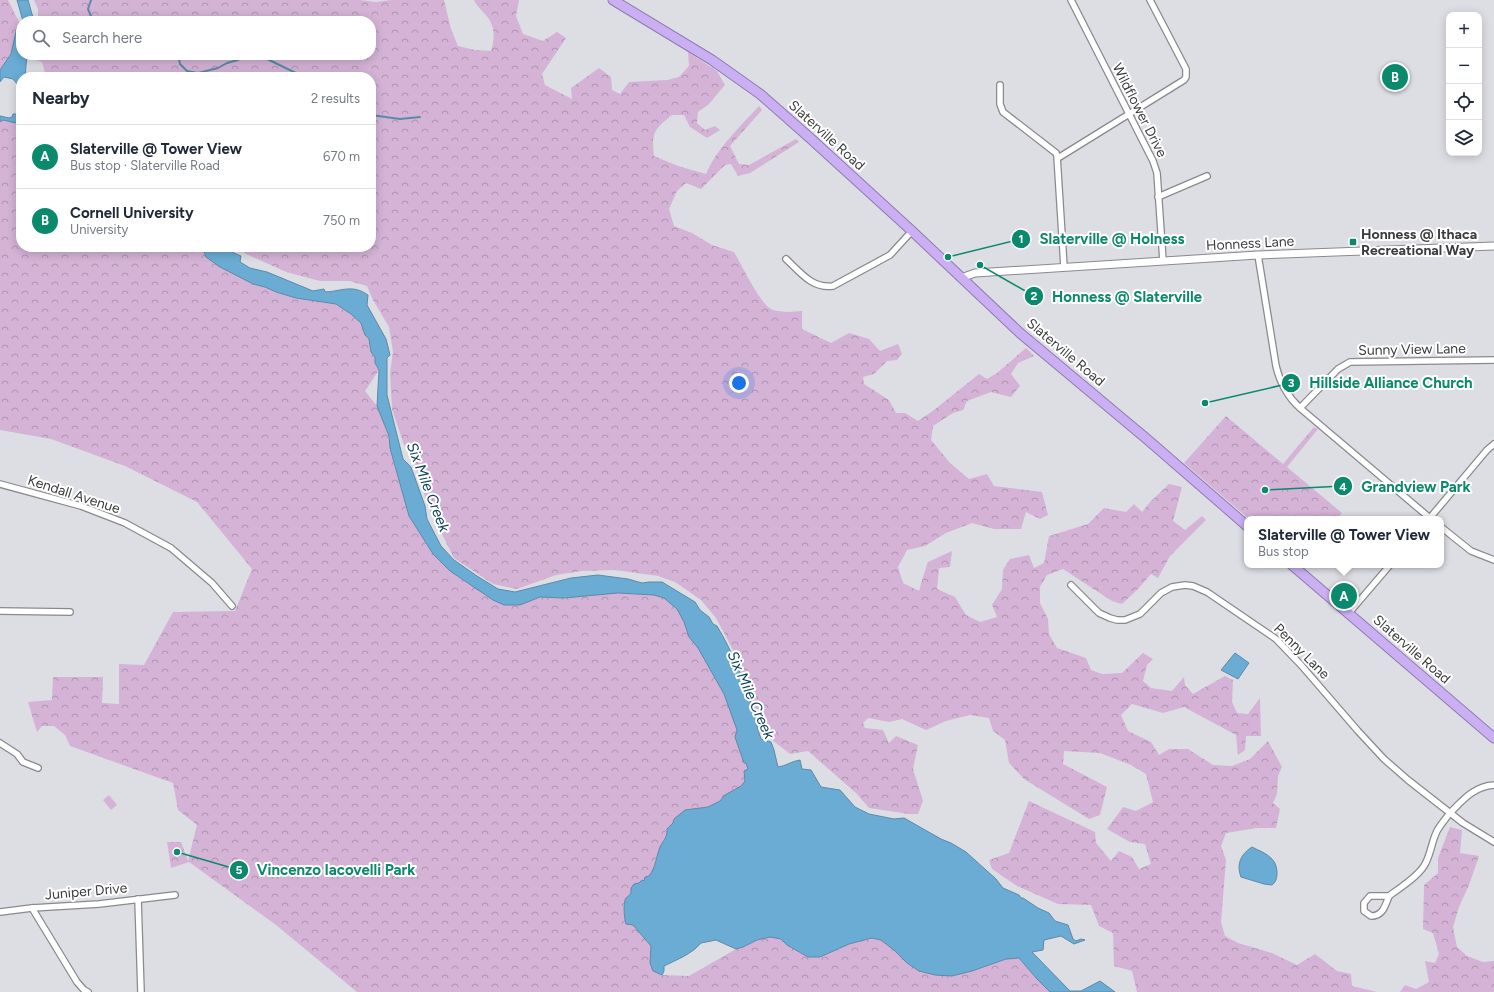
<!DOCTYPE html>
<html lang="en">
<head>
<meta charset="utf-8">
<style>
	:root { --surface:#fff; --page:#f6f6f7; --text:#1f2937; --muted:#747a83; --line:#e0e1e3; --accent:#0b896d }
	body { margin:0; font-family:Figtree,sans-serif; background:var(--page); color:var(--text) }
	.controls { position:absolute; right:12px; top:12px; display:grid; overflow:hidden; border-radius:8px; box-shadow:0 2px 10px #0003 }
	.controls button { width:36px; height:36px; display:grid; place-items:center; padding:0; border:0; border-bottom:1px solid var(--line); background:var(--surface); color:var(--text); font:20px sans-serif }
	.you { position:absolute; left:739px; top:383px; width:14px; height:14px; margin:-10px; border:3px solid #fff; border-radius:50%; background:#1a73e8; box-shadow:0 0 0 6px #1a73e833 }
	.badge { display:grid; place-items:center; width:26px; height:26px; border-radius:50%; background:var(--accent); color:#fff; font-size:13px; font-weight:700 }
	.pin { position:absolute; translate:-50% -50%; border:2px solid #fff; box-shadow:0 1px 4px #0006 }
	.popup { position:absolute; left:1244px; top:516px; width:200px; height:52px; box-sizing:border-box; display:grid; place-content:center; border-radius:8px; background:var(--surface); filter:drop-shadow(0 1px 3px #0005); font-size:13px; white-space:nowrap; color:var(--muted) }
	.popup b { font-size:15px; color:var(--text) }
	.popup::after { content:''; position:absolute; left:50%; top:100%; margin-left:-8px; border:8px solid transparent; border-top-color:var(--surface) }
	.list { margin:0; padding:0; list-style:none }
	h2 { display:flex; justify-content:space-between; align-items:center; height:52px; margin:0; padding:0 16px; font-size:17px }
	h2 small { font-size:13px; font-weight:400; color:var(--muted) }
	.list li { display:grid; grid-template-columns:26px 1fr auto; gap:12px; align-items:center; box-sizing:border-box; height:64px; padding:0 16px; border-top:1px solid var(--line) }
	.list b { display:block; font-size:15px; white-space:nowrap }
	.list p { margin:0; font-size:13px; white-space:nowrap; color:var(--muted) }
	.list em { font-size:13px; font-style:normal; color:var(--muted) }
	.icon { flex:none; width:22px; height:22px; fill:none; stroke:currentColor; stroke-width:2; stroke-linecap:round; stroke-linejoin:round }
	.map { position:relative; flex:none; width:1494px; height:992px; overflow:hidden }
	.search { position:absolute; background:var(--surface); box-shadow:0 2px 10px #0003; left:16px; top:16px; width:360px; height:44px; display:flex; align-items:center; gap:10px; box-sizing:border-box; padding:0 14px; border-radius:16px; color:var(--muted); font-size:15px }
	.panel { position:absolute; background:var(--surface); box-shadow:0 2px 10px #0003; left:16px; top:72px; width:360px; height:180px; border-radius:16px }
	.map>svg:first-child { display:block }
	.forest { fill:url(#forest-crowns) }
	.pitch { fill:#d4b3d6 }
	.water { fill:#6aacd4; stroke:#5c8aa7 }
	.lines { fill:none; stroke-linecap:round; stroke-linejoin:round }
	.stream { stroke:#5c8aa7; stroke-width:2 }
	.minor-casing { stroke:#89898f; stroke-width:8 }
	.tertiary-casing { stroke:#89898f; stroke-width:9 }
	.trunk-casing { stroke:#907ab1; stroke-width:11 }
	.minor { stroke:#fff; stroke-width:5.5 }
	.tertiary { stroke:#fff; stroke-width:7 }
	.trunk { stroke:#cab0f2; stroke-width:9 }
	.poi-dot { fill:#0b896d; stroke:#fff; stroke-width:1.5 }
	.labels { text-anchor:middle; stroke-width:4; stroke-linejoin:round; paint-order:stroke }
	.street-label { font-size:14px; fill:#3c3c3f; stroke:#fff }
	.poi-label { font-size:14px; font-weight:bold; fill:#3c3c3f; stroke:#fff; text-anchor:start }
	.water-label { font-size:15px; font-style:italic; fill:#0e445f; stroke:#fff }
	.leader { fill:none; stroke:#0b896d; stroke-width:1.5 }
	.callout-dot { fill:#0b896d; stroke:#fff; stroke-width:1.5 }
	.mark-label { font-size:12px; text-anchor:middle; font-weight:bold; fill:#fff }
	.callout-label { font-size:15px; text-anchor:middle; font-weight:bold; fill:#0b896d; stroke:#fff; stroke-width:4; stroke-linejoin:round; paint-order:stroke }
</style>
</head>
<body>
<div class="map">
<svg width="1494" height="992" viewBox="0 0 1494 992">
	<defs>
		<pattern id="forest-crowns" width="20" height="18" patternUnits="userSpaceOnUse"><rect width="20" height="18" fill="#d4b3d6"/><path d="M2 6a3 3 0 1 1 6 0M12 15a3 3 0 1 1 6 0" fill="none" stroke="#ad93af"/></pattern>
	</defs>
	<rect width="100%" height="100%" fill="#dddee4"/>
	<!-- forest -->
	<g class="forest">
		<path d="M0 0H8L20 24 17 27 11 54 0 70Z"/>
		<path d="M34 0H360L376 2 391 0H444L451 29 458 46 475 50 491 51C494 42 495 31 491 23 488 15 478 9 474 0H519L516 16 523 34 543 41 557 32 566 38 542 74 545 85 572 99 571 88 599 68 611 77 612 90 620 94 629 82 667 80 679 77 689 66 688 52 717 71 725 85 709 104 698 112 697 123 705 130 715 126 720 130 707 138 690 127 684 115H672C655 129 651 132 654 156L678 166 706 174C717 148 740 127 759 106L762 110 730 146 739 164 749 165 796 139 799 142 750 173 738 176 731 164 725 165 701 189 686 183 677 191 669 209 674 226 692 233 712 245 734 252C741 264 761 305 771 309 780 313 792 312 802 311V329L831 343 849 333 869 339 880 351 898 344 902 354 897 360 887 361 874 374 863 377 864 384 889 400 896 413H905L918 421 934 410 979 374 987 379 997 373 1026 348 1034 356 1018 363 1011 374 1020 386 1011 397 991 392 967 401 963 410 953 413 933 426 931 440 950 463 969 479 987 474 994 486 1042 492 1048 515 1040 519 1026 512 1021 529H994L972 523 946 533 925 546 907 550 898 567 903 583 919 591 923 577 928 562 952 551 950 567 939 568 937 589 955 597 966 615 980 622 997 617 992 605 1002 589 1003 570 1010 559 1029 555 1034 568 1044 563 1049 536 1088 524 1104 508 1126 512 1134 504 1142 512 1150 502 1169 484 1182 487 1173 521 1185 530 1202 516 1206 520 1170 556 1158 578 1151 574 1138 589 1122 604 1112 601 1063 569 1047 575 1040 587V603L1048 619 1049 634 1057 648 1086 658 1091 670 1102 674 1122 673 1143 653 1153 659 1147 665 1143 681 1151 688 1172 691 1184 677 1185 685 1193 694 1225 676 1233 680 1232 702 1237 713 1248 714 1260 698 1261 736H1246L1245 750 1238 755 1236 735 1184 707 1163 713 1132 704 1121 715 1128 731 1151 742 1159 755 1169 749H1188L1213 765 1232 766 1250 759 1268 741 1282 767 1278 776 1277 794 1273 803 1280 809 1276 828H1257L1226 833 1221 846 1226 860 1221 922 1225 936 1238 943 1272 953 1297 965 1315 954 1337 971 1351 974 1352 986 1377 992H1137L1132 971 1114 966 1113 933 1099 926 1091 905 1058 904 1017 886 992 869 989 860 1009 853 1029 801 1095 832 1096 843 1111 861 1119 851 1132 857 1139 869 1151 864 1145 844 1130 842 1107 829 1123 807 1136 811 1153 802 1146 774 1131 765 1100 753 1064 751 1063 764 1107 787 1100 815 1089 819 1024 779 1009 763 1005 740 993 731 989 718 970 715 946 721 926 730 902 719 889 722 868 718 863 723 865 728 883 730 889 743 896 736 918 745 913 769 923 801 918 814H909L869 808 856 793 808 751 790 754 762 732 733 650 716 618 701 600 675 582 658 576 615 570 582 571 556 575 517 589 493 584 454 558 428 506 413 457 404 445 392 409 390 373 393 352 389 327 373 300 367 286 350 281H320L286 272 246 254 236 247H371V77H46L42 62 30 58 31 55H371V21H38V9Z"/>
		<path d="M3 120 21 124V247H202L206 257 220 267 253 284 265 287 276 292 296 298 336 304 351 314 361 323 365 335 369 339 371 351 375 357 376 366 379 370 365 391 377 406 389 436 390 448 409 516 433 554 450 571 493 600 504 605 540 597 564 598 618 593 654 595 664 598 677 609 684 622 689 637 698 648 724 694 737 730 735 737 744 763H746L748 769 745 781 741 786 725 795 720 801 708 807 685 810 667 829V833L660 847 653 871 644 881 631 888V893C630 895 628 896 626 898 623 902 624 918 626 924L633 925 651 946 650 963 653 971 662 975 689 976 736 949 743 947 757 940 770 937 781 939 787 945 808 957H820L849 944 872 938 881 940 895 951 907 963 952 976 972 971 1006 959 1019 958 1037 979 1050 992H357L276 925 189 862 171 868 167 842H181L188 861 197 825 178 810 173 783 70 746 65 735 54 726H42L37 732 28 702 52 700 53 677H103L102 703 119 704V664L144 665 173 612 235 611 252 569 197 502 125 466 51 439 0 430V122Z"/>
		<path d="M1226 416 1283 464 1314 427 1318 429 1287 467 1342 513 1336 519H1249L1184 463Z"/>
		<path d="M1450 827 1462 830 1460 853 1479 856 1469 885 1459 907 1453 927 1457 947 1467 956 1483 962 1494 961V992H1400L1405 985 1416 989 1429 982 1425 961 1435 963 1439 954 1433 933 1423 929 1424 885 1438 873V858Z"/>
	</g>
	<!-- pitch -->
	<path class="pitch" d="M109 795 117 805 111 810 103 800Z"/>
	<!-- water -->
	<g class="water">
		<path d="M17 0H28L34 21H23Z"/>
		<path d="M21 24V55H27L25 77H21V93L19 92 18 85 13 79 4 77 0 82V70L11 54 17 27Z"/>
		<path d="M13 114H21V124L3 120 0 122V116L9 118 12 117Z"/>
		<path d="M202 247H227L234 253 241 256 240 262 250 268 267 272 313 291 324 289 325 292C343 291 352 284 368 295L367 305 386 339 390 355 387 358V395L403 459 411 467 425 506 427 519 441 546 454 560 477 576 498 589 515 592 571 578 598 575 628 579 642 583 649 582H662L695 602 700 610 709 617 713 624 717 626C732 651 743 678 752 706 755 717 757 728 761 739L771 742 774 750 778 767C786 766 792 761 800 760L802 769 811 770 821 787 840 790 855 807 869 814 894 819 904 818 941 839 951 843 966 852 996 879 1003 888 1019 895 1021 898H1023L1038 908 1049 913 1055 921 1068 925 1073 939 1076 941 1081 939 1085 940 1074 944 1061 936 1044 940 1043 950 1032 952 1070 991H1081L1100 981 1115 992H1050L1037 979 1019 958 1006 959 972 971 952 976 935 975 919 971 907 963 895 951 881 940 872 938 849 944 820 957H808L787 945 781 939 770 937 757 940 743 947 736 949 716 940 701 943C692 954 676 960 664 966V971L662 975 653 971 650 963 651 946 633 925 626 924C624 918 623 902 626 898 628 896 630 895 631 893V888L634 884 639 883 642 880 644 881 645 877 649 876C656 867 656 857 660 847 663 841 668 836 667 829L673 823 674 819 685 810 708 807 720 801 725 795 741 786 745 781 744 771 748 769 746 763H744L735 737 737 730 724 694 698 648 689 637 684 622 677 609 664 598 654 595 618 593 564 598 540 597 520 605H504L493 600 450 571 433 554 409 516 390 448 389 436 377 406 379 370 375 363V357L371 352 369 339 365 335 361 323 351 314 336 304 296 298 276 292 265 287 253 284 220 267 206 257Z"/>
		<path d="M1235 653 1249 663 1238 679 1221 670Z"/>
		<path d="M1252 847C1264 853 1277 857 1277 873 1277 878 1276 882 1272 885L1264 884 1241 877C1236 864 1241 854 1252 847Z"/>
	</g>
	<g class="lines">
		<!-- stream -->
		<g class="stream">
			<path d="M91 0 88 9 93 21"/>
			<path d="M178 55 180 64 187 71 198 73 218 68 227 63 238 60 247 55"/>
			<path d="M259 55 304 77"/>
			<path d="M371 115 400 119 420 117"/>
		</g>
		<defs>
			<g id="minor">
				<path d="M1071 0 1153 161 1157 173 1163 261"/>
				<path d="M1000 85V104L1003 112 1056 153 1057 156 1064 267"/>
				<path d="M1058 158 1184 80 1186 77V69L1150 0"/>
				<path d="M1158 197 1207 176"/>
				<path d="M1258 255 1276 366C1280 383 1288 397 1300 408L1431 519"/>
				<path d="M786 259C800 272 812 289 833 286L890 255 912 231"/>
				<path d="M1300 408 1338 369 1350 362 1494 360"/>
				<path d="M0 484 81 506 125 523 171 548 212 583 232 606"/>
				<path d="M1429 519 1487 450 1494 444"/>
				<path d="M1441 527 1471 551 1494 560"/>
				<path d="M1071 585 1099 613 1110 618 1117 620H1125L1140 614 1161 593 1172 587 1185 585 1193 586 1207 592 1276 639 1301 665 1358 731 1384 759 1408 780 1463 823 1494 842"/>
				<path d="M0 611 70 612"/>
				<path d="M1349 613 1390 565"/>
				<path d="M0 743 17 754 23 762 38 768"/>
				<path d="M1370 896H1389C1385 906 1383 916 1371 916L1364 911V903Z"/>
				<path d="M1389 896C1401 887 1416 878 1424 866 1431 855 1431 843 1437 831 1440 825 1445 820 1449 814 1462 801 1474 786 1494 785"/>
				<path d="M138 899 141 992"/>
				<path d="M32 908 77 982 84 990 88 992"/>
				<path d="M0 912 32 908 99 904 175 895"/>
			</g>
			<path id="tertiary" d="M961 278 975 273 1258 255 1494 246"/>
			<g id="trunk">
				<path d="M613 0 712 60 760 94 810 138 912 231 1020 333 1148 440 1247 526"/>
				<path d="M1292 565 1494 738"/>
			</g>
		</defs>
		<!-- minor casing -->
		<use href="#minor" class="minor-casing"/>
		<!-- tertiary casing -->
		<use href="#tertiary" class="tertiary-casing"/>
		<!-- trunk casing -->
		<use href="#trunk" class="trunk-casing"/>
		<!-- minor -->
		<use href="#minor" class="minor"/>
		<!-- tertiary -->
		<use href="#tertiary" class="tertiary"/>
		<!-- trunk -->
		<use href="#trunk" class="trunk"/>
	</g>
	<!-- markers -->
	<rect class="poi-dot" x="1349" y="238" width="8" height="8" rx="2"/>
	<g class="labels">
		<!-- street labels -->
		<g class="street-label">
			<text transform="translate(1140 110) rotate(63)" y="5">Wildflower Drive</text>
			<text transform="translate(827 135) rotate(42)" y="5">Slaterville Road</text>
			<text transform="translate(1250 243) rotate(-3)" y="5">Honness Lane</text>
			<text transform="translate(1412 349) rotate(-1)" y="5">Sunny View Lane</text>
			<text transform="translate(1066 352) rotate(40)" y="5">Slaterville Road</text>
			<text transform="translate(74 494) rotate(18)" y="5">Kendall Avenue</text>
			<text transform="translate(1412 649) rotate(41)" y="5">Slaterville Road</text>
			<text transform="translate(1302 651) rotate(45)" y="5">Penny Lane</text>
			<text transform="translate(86 891) rotate(-5)" y="5">Juniper Drive</text>
		</g>
		<!-- poi labels -->
		<g class="poi-label">
			<text x="1361" y="239">Honness @ Ithaca<tspan x="1361" dy="16">Recreational Way</tspan></text>
		</g>
		<!-- water labels -->
		<g class="water-label">
			<text transform="translate(428 487) rotate(69)" y="5">Six Mile Creek</text>
			<text transform="translate(751 695) rotate(66)" y="5">Six Mile Creek</text>
		</g>
	</g>
	<!-- callouts -->
	<path class="leader" d="M948 257L1021 239M980 265L1034 296M1205 403L1291 383M1265 490L1343 486M177 852L239 870"/>
	<g class="callout-dot">
		<circle cx="948" cy="257" r="4"/>
		<circle cx="980" cy="265" r="4"/>
		<circle cx="1205" cy="403" r="4"/>
		<circle cx="1265" cy="490" r="4"/>
		<circle cx="177" cy="852" r="4"/>
		<circle cx="1021" cy="239" r="10"/>
		<circle cx="1034" cy="296" r="10"/>
		<circle cx="1291" cy="383" r="10"/>
		<circle cx="1343" cy="486" r="10"/>
		<circle cx="239" cy="870" r="10"/>
	</g>
	<g class="mark-label">
		<text x="1021" y="243">1</text>
		<text x="1034" y="300">2</text>
		<text x="1291" y="387">3</text>
		<text x="1343" y="491">4</text>
		<text x="239" y="874">5</text>
	</g>
	<g class="callout-label">
		<text x="1112" y="244">Slaterville @ Holness</text>
		<text x="1127" y="302">Honness @ Slaterville</text>
		<text x="1391" y="388">Hillside Alliance Church</text>
		<text x="1416" y="492">Grandview Park</text>
		<text x="336" y="875">Vincenzo Iacovelli Park</text>
	</g>
</svg>
<div class="controls">
<button>+</button>
<button>−</button>
<button><svg class="icon" aria-label="locate" viewBox="0 0 24 24"><circle cx="12" cy="12" r="6"/><path d="M12 2v4M12 18v4M2 12h4M18 12h4"/></svg></button>
<button><svg class="icon" aria-label="layers" viewBox="0 0 24 24"><path d="M12 4l9 5-9 5-9-5zM3 14l9 5 9-5"/></svg></button>
</div>
<div class="you"></div>
<div class="pin badge" style="left:1344px;top:596px">A</div>
<div class="popup"><b>Slaterville @ Tower View</b>Bus stop</div>
<div class="pin badge" style="left:1395px;top:77px">B</div>
<div class="search"><svg class="icon" aria-label="search" viewBox="0 0 24 24"><circle cx="10" cy="10" r="6"/><path d="M15 15l6 6"/></svg>Search here</div>
<section class="panel">
<h2>Nearby<small>2 results</small></h2>
<ul class="list">
<li><span class="badge">A</span><div><b>Slaterville @ Tower View</b><p>Bus stop · Slaterville Road</p></div><em>670 m</em></li>
<li><span class="badge">B</span><div><b>Cornell University</b><p>University</p></div><em>750 m</em></li>
</ul>
</section>
</div>
</body>
</html>
